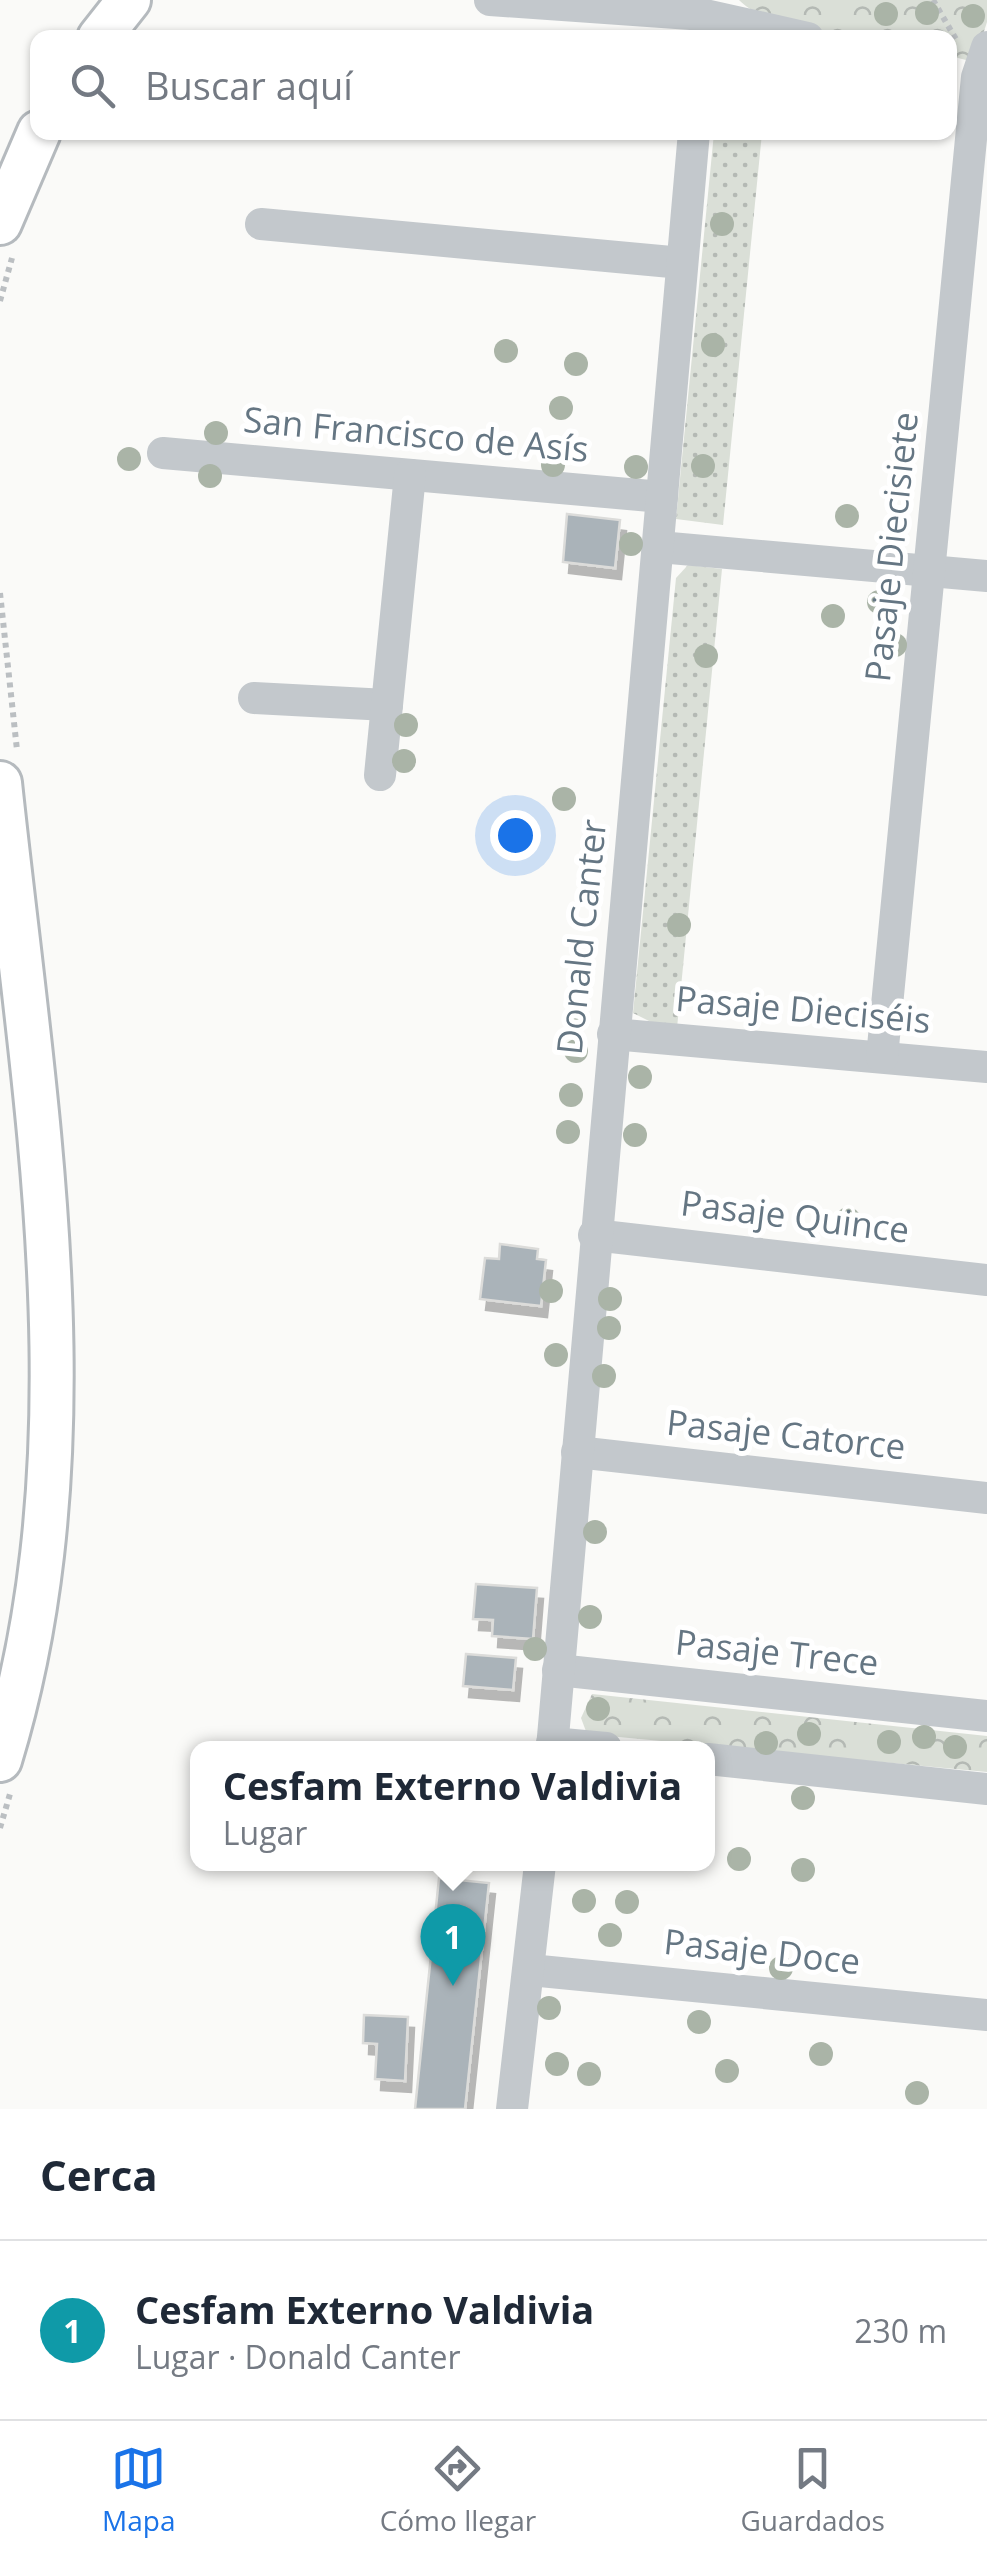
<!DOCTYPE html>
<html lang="es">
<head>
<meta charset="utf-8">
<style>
	:root { --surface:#fff; --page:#f2f2f3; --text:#1f2937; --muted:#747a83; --line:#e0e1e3; --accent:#1a73e8 }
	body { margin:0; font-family:"Open Sans",sans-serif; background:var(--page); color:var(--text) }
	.you { position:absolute; left:515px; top:835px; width:35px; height:35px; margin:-25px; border:8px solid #fff; border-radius:50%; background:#1a73e8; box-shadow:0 0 0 15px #1a73e833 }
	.badge { display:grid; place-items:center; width:65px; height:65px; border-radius:50%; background:var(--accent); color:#fff; font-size:32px; font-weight:700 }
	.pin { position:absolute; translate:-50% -82px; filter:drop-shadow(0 2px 5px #0008) }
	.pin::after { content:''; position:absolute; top:52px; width:35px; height:30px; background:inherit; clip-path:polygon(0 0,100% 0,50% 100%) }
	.popup { position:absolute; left:190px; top:1741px; width:525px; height:130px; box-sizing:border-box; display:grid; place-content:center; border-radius:20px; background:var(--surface); filter:drop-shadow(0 2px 8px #0005); font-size:32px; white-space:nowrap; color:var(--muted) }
	.popup b { font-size:38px; color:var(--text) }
	.popup::after { content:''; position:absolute; left:50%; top:100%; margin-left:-20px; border:20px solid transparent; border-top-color:var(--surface) }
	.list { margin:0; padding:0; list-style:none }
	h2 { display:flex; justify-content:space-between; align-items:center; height:130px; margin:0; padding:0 40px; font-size:42px }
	h2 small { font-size:32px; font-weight:400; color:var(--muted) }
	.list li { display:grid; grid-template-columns:65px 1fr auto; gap:30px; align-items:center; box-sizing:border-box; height:180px; padding:0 40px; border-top:2px solid var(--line) }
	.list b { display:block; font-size:38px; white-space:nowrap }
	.list p { margin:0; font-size:32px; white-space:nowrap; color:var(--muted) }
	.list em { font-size:32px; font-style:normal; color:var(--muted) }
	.icon { flex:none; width:55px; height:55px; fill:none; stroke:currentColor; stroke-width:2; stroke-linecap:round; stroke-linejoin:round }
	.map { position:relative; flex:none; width:987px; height:2109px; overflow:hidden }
	.search { position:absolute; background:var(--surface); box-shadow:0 2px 8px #0004; left:30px; right:30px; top:30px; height:110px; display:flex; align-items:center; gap:25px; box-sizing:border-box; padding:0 35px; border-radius:20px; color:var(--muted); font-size:38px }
	.sheet { height:310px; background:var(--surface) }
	nav { display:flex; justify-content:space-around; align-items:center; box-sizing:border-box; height:140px; border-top:2px solid var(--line); background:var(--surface); font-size:28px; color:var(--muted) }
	nav a { display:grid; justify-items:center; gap:5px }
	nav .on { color:var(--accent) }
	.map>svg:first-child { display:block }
	.grass { fill:url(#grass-dots) }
	.forest { fill:url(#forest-crowns) }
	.building { fill:#aab3b9; stroke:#dcdcda; stroke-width:2.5; filter:url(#shadow) }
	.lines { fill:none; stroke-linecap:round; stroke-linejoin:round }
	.major-casing { stroke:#b5babe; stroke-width:48 }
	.path { stroke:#bbbfc2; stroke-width:6; stroke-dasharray:5 5; stroke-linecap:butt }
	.minor { stroke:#c3c8cc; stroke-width:32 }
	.major { stroke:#fff; stroke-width:42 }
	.tree { fill:#aab4a7 }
	.labels { text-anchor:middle; stroke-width:10; stroke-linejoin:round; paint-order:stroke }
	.street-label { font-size:35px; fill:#657683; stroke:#fff }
</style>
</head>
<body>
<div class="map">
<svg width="987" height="2109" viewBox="0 0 987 2109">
	<defs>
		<pattern id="grass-dots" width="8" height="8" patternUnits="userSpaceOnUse" patternTransform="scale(2.5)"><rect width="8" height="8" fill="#dadfd7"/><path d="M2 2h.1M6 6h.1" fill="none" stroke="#b4b9b4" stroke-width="1.8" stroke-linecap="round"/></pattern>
		<pattern id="forest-crowns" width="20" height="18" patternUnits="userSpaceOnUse" patternTransform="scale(2.5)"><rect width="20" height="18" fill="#dadfd7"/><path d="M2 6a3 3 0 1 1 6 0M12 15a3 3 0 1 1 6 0" fill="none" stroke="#b4b9b4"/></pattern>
		<filter id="shadow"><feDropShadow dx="6" dy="11" stdDeviation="0" flood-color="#0004"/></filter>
	</defs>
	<rect width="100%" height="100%" fill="#fafaf8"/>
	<!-- grass -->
	<g class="grass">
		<path d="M714 133H762L723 525 676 519Z"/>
		<path d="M688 565 722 569 677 1028 659 1026 633 1013 676 578Z"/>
	</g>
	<!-- forest -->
	<g class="forest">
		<path d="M739 0H987V22L974 62 950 56V38C898 37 775 38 739 0Z"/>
		<path d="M592 1694 987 1736V1772L587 1734 581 1718Z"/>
	</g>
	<!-- building -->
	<g class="building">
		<path d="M567 514 620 520 615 568 563 562Z"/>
		<path d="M500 1244 538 1249 537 1259 546 1260 541 1306 480 1299 485 1258 499 1259Z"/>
		<path d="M476 1584 537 1588 533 1639 492 1636 493 1620 473 1619Z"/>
		<path d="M466 1654 516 1658 513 1690 463 1686Z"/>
		<path d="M439 1878 489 1883 465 2109H415Z"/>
		<path d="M364 2015 408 2017 405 2081 375 2079 377 2044 363 2043Z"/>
	</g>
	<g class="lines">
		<defs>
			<g id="major">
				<path d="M99 38 129 0"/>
				<path d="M0 223 39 132"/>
				<path d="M0 783C34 1105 97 1443 0 1760"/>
			</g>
		</defs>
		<!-- major casing -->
		<use href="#major" class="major-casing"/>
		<!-- path -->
		<g class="path">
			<path d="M933 0 957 41"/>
			<path d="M0 301 12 258"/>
			<path d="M0 593 17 750"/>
			<path d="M0 1828 10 1794"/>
		</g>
		<!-- minor -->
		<g class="minor">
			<path d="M490 0 705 15 808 38"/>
			<path d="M261 224 682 263"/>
			<path d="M163 453 662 497"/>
			<path d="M659 547 987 576"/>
			<path d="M254 698 387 705"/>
			<path d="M380 775 410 475"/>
			<path d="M613 1034 987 1067"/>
			<path d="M882 1057 977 77 987 47"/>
			<path d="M594 1235 987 1280"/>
			<path d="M577 1452 987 1498"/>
			<path d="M558 1670 987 1716"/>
			<path d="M552 1743 606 1748"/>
			<path d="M552 1748 694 132"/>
			<path d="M708 1759 987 1789"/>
			<path d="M530 1970 987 2015"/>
			<path d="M512 2109 540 1864"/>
		</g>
		<!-- major -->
		<use href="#major" class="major"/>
	</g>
	<!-- trees -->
	<g class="tree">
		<circle cx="927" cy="13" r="12"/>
		<circle cx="886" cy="14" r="12"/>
		<circle cx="973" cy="16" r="12"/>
		<circle cx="722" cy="224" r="12"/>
		<circle cx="713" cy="345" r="12"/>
		<circle cx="506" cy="351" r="12"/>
		<circle cx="576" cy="364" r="12"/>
		<circle cx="561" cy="408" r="12"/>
		<circle cx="216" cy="433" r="12"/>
		<circle cx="129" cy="459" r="12"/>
		<circle cx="553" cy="465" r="12"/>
		<circle cx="703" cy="466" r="12"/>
		<circle cx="636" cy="467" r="12"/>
		<circle cx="210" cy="476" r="12"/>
		<circle cx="847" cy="516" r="12"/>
		<circle cx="631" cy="544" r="12"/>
		<circle cx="879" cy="602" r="12"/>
		<circle cx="833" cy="616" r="12"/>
		<circle cx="895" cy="645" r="12"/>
		<circle cx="706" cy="656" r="12"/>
		<circle cx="406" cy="725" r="12"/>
		<circle cx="404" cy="761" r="12"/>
		<circle cx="564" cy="799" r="12"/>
		<circle cx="679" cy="925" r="12"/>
		<circle cx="578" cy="1020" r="12"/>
		<circle cx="576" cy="1051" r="12"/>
		<circle cx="640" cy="1077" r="12"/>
		<circle cx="571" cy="1095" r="12"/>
		<circle cx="568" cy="1132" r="12"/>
		<circle cx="635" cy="1135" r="12"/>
		<circle cx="848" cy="1219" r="12"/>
		<circle cx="551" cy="1291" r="12"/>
		<circle cx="610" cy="1299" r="12"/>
		<circle cx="609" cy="1328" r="12"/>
		<circle cx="556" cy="1355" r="12"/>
		<circle cx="604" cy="1376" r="12"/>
		<circle cx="595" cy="1532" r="12"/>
		<circle cx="590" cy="1617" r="12"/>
		<circle cx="535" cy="1649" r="12"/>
		<circle cx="598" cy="1709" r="12"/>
		<circle cx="809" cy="1734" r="12"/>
		<circle cx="924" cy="1737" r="12"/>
		<circle cx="889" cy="1742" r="12"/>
		<circle cx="766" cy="1743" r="12"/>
		<circle cx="955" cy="1747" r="12"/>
		<circle cx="803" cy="1798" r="12"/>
		<circle cx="739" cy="1859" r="12"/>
		<circle cx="803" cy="1870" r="12"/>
		<circle cx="584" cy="1901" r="12"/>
		<circle cx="627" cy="1902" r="12"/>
		<circle cx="610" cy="1935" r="12"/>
		<circle cx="781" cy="1968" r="12"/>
		<circle cx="549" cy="2008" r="12"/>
		<circle cx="699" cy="2022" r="12"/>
		<circle cx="821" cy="2054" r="12"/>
		<circle cx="557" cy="2064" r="12"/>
		<circle cx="727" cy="2071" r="12"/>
		<circle cx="589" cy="2074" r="12"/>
		<circle cx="917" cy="2093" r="12"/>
	</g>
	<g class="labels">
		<!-- street labels -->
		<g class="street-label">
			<text transform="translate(416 435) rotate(5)" y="12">San Francisco de Asís</text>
			<text transform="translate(892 547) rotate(-84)" y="12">Pasaje Diecisiete</text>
			<text transform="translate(582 937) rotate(-84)" y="12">Donald Canter</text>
			<text transform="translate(803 1010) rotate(5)" y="12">Pasaje Dieciséis</text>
			<text transform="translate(795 1217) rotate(7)" y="12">Pasaje Quince</text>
			<text transform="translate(786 1435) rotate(6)" y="12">Pasaje Catorce</text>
			<text transform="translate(777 1653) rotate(6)" y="12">Pasaje Trece</text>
			<text transform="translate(762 1952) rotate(6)" y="12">Pasaje Doce</text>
		</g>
	</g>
</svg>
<div class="you"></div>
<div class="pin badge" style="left:453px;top:1986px;background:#0f9aa8">1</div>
<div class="popup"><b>Cesfam Externo Valdivia</b>Lugar</div>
<div class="search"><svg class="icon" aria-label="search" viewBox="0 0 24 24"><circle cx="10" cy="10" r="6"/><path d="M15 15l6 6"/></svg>Buscar aquí</div>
</div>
<section class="sheet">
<h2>Cerca<small></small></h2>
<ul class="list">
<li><span class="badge" style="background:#0f9aa8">1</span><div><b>Cesfam Externo Valdivia</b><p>Lugar · Donald Canter</p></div><em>230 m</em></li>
</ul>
</section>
<nav>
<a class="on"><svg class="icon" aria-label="map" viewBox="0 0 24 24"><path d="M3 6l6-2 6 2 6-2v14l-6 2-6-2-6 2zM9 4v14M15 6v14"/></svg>Mapa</a>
<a><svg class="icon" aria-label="directions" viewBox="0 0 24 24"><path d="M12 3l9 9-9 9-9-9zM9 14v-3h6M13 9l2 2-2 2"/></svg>Cómo llegar</a>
<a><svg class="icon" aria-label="saved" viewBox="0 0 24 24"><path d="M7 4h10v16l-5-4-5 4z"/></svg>Guardados</a>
</nav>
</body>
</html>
